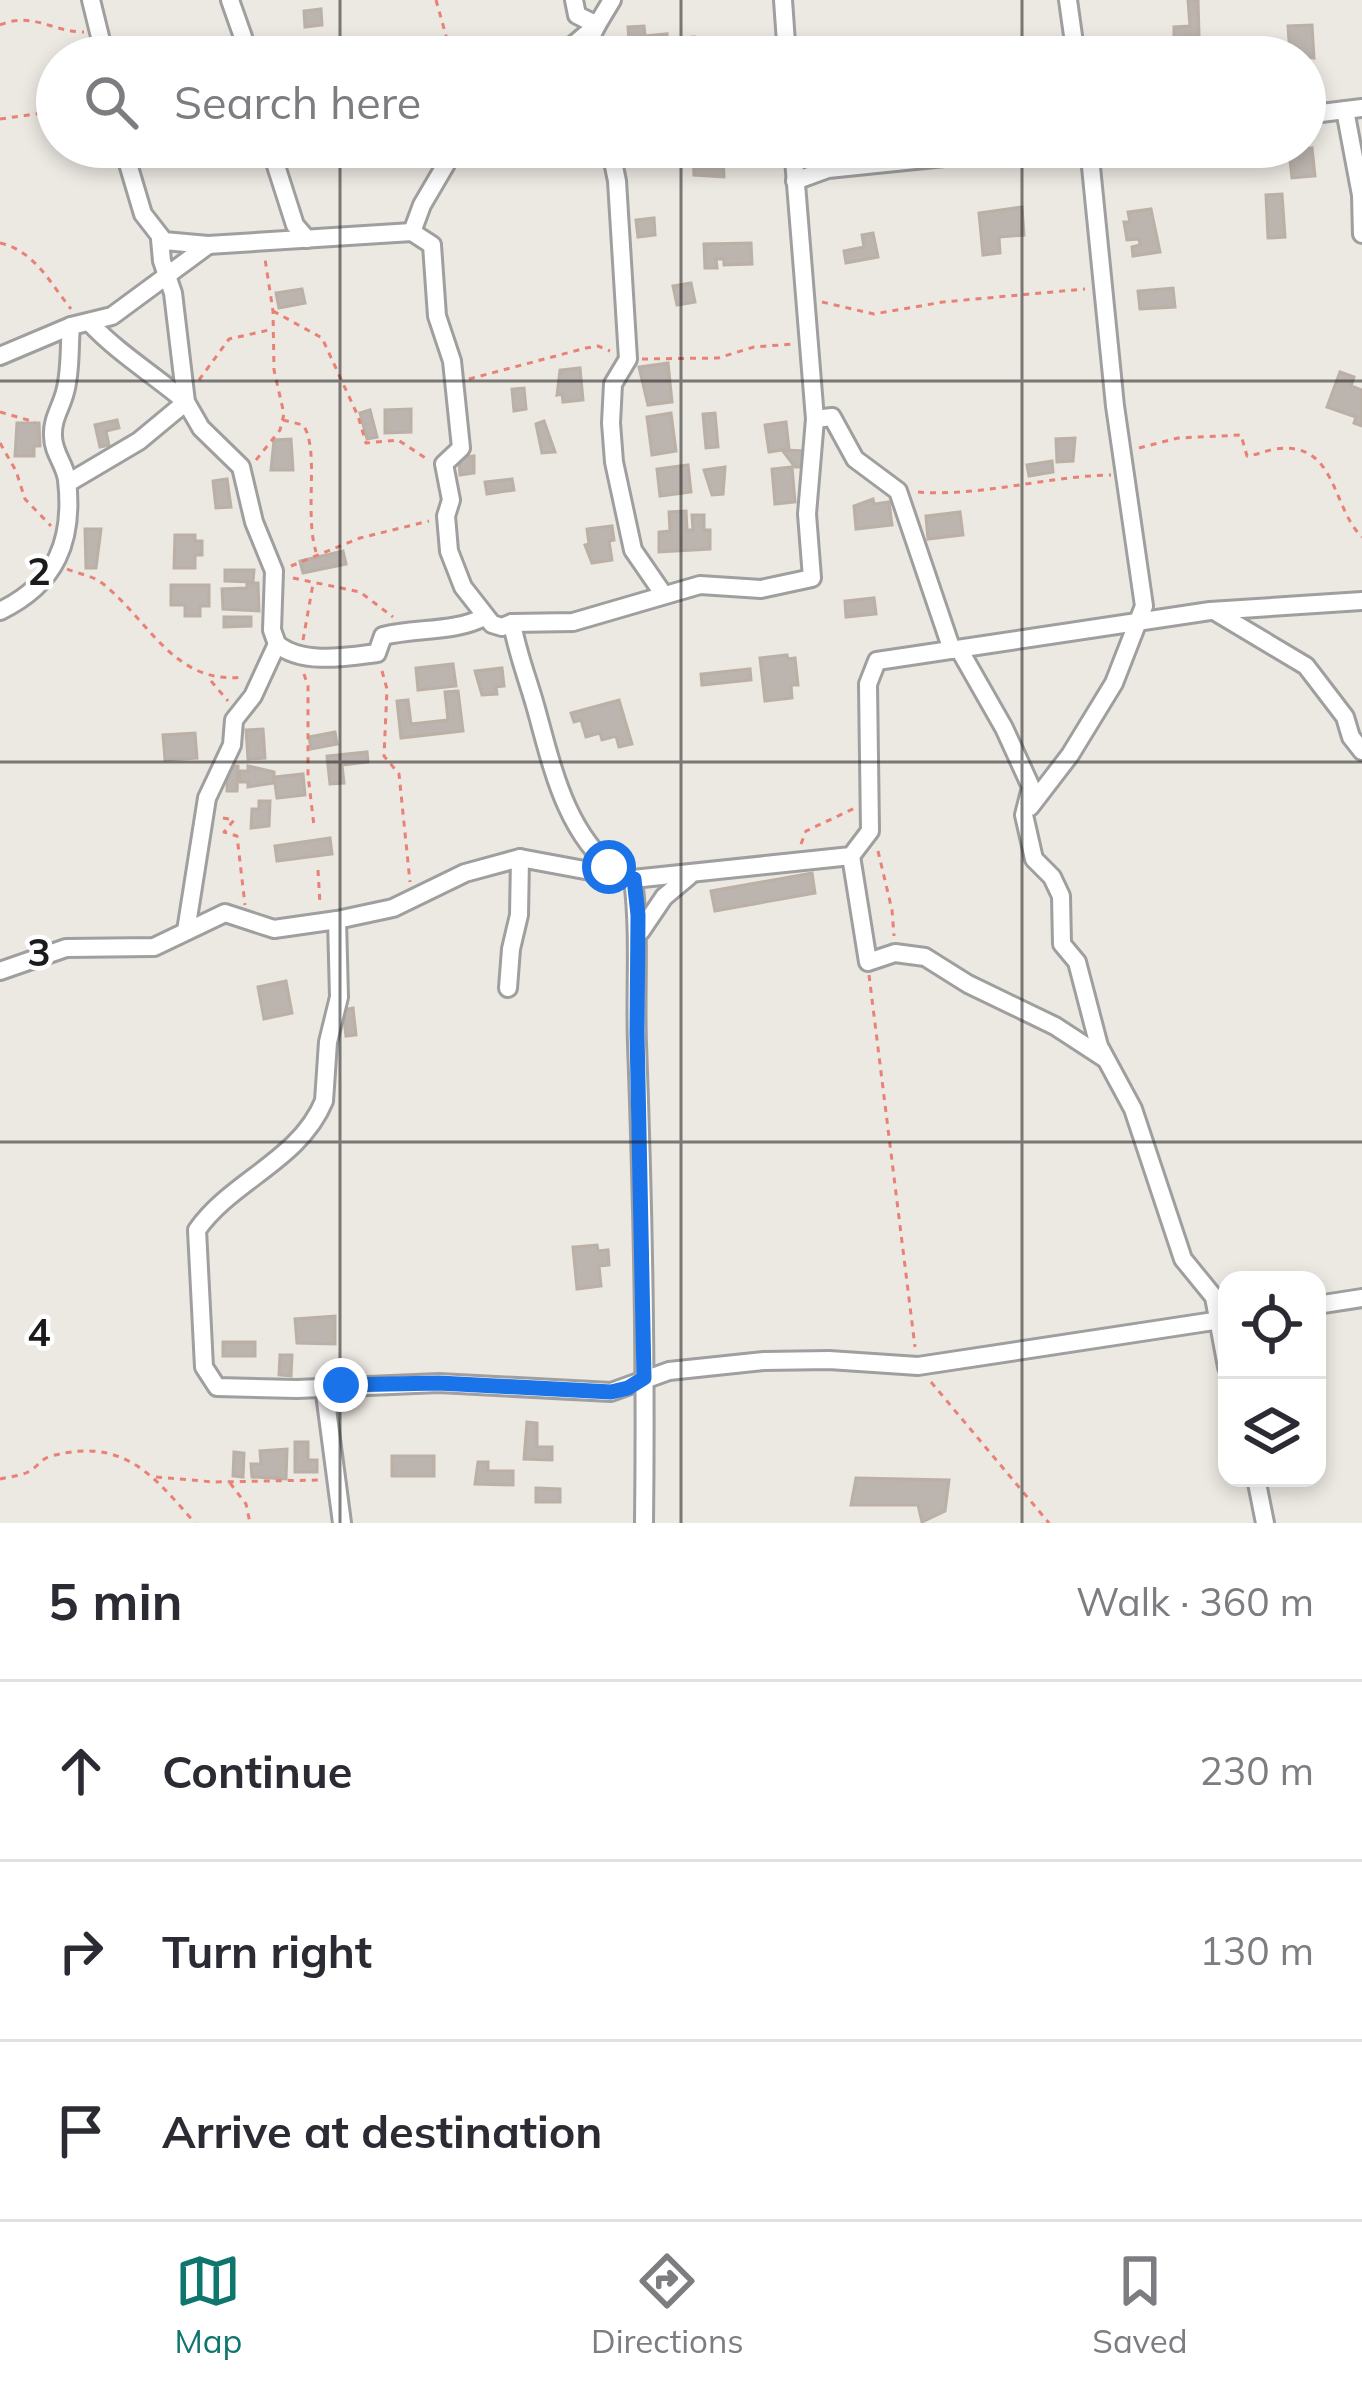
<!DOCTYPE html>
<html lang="en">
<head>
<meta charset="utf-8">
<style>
	:root { --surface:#fff; --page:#f7f7f7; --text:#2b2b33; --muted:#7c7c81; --line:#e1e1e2; --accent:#0f766e }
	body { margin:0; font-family:Mulish,sans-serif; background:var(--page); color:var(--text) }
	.controls { position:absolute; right:36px; bottom:36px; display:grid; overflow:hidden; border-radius:24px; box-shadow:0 6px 18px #0003 }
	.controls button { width:108px; height:108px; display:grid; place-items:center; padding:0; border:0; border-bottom:3px solid var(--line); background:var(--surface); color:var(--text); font:60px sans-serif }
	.stop { position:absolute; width:36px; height:36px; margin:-27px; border:9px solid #1a73e8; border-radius:50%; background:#fff }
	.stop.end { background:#1a73e8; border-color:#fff; box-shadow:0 3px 12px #0008 }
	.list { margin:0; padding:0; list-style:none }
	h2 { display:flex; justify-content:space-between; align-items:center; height:156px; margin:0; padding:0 48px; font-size:51px }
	h2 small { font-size:39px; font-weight:400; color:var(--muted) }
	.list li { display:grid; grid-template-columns:78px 1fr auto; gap:36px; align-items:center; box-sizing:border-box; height:180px; padding:0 48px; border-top:3px solid var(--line) }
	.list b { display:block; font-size:45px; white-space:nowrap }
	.list em { font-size:39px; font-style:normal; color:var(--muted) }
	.icon { flex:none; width:66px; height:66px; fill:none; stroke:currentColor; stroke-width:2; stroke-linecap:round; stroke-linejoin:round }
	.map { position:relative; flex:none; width:1362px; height:1523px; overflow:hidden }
	.search { position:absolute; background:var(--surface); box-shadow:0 6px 18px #0003; left:36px; right:36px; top:36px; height:132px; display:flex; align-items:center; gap:30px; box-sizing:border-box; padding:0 42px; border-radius:66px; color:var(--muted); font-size:45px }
	.sheet { height:696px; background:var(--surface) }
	nav { display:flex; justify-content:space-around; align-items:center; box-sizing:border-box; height:168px; border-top:3px solid var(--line); background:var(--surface); font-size:33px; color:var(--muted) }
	nav a { display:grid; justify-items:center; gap:6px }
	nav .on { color:var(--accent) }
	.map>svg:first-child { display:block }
	.building { fill:#bbb4af; stroke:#bbb0a6; stroke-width:3 }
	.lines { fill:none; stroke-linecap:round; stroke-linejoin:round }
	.street-casing { stroke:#9f9f9f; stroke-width:22 }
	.path { stroke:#e98276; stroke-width:3; stroke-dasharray:6 6; stroke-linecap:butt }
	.street { stroke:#fff; stroke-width:16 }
	.route { stroke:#1a73e8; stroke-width:15 }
	.grid { fill:none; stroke:#1b1b1b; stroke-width:3; stroke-opacity:0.55 }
	.grid-label { font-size:39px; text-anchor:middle; font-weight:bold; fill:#1b1b1b; stroke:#fff; stroke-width:9; stroke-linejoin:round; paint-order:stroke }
</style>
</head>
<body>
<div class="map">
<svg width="1362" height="1523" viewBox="0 0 1362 1523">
	<rect width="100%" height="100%" fill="#ece8e2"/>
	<!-- building -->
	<g class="building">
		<path d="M1188 0H1198L1199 35 1174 37V27L1190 26Z"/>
		<path d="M321 9 322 25 305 27 304 11Z"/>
		<path d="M1312 25 1314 58 1290 55 1288 26Z"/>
		<path d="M644 26 645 36 667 34 668 51 655 52 656 57H626V52H630L628 27Z"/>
		<path d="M694 37 695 51 704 50V57H684L683 38Z"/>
		<path d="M649 147H675L676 163 650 165Z"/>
		<path d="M702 147H729V156L723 157 724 177 694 175 693 157 703 156Z"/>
		<path d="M1312 148 1315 176 1292 178 1289 151Z"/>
		<path d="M1282 194 1285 237 1268 238 1266 195Z"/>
		<path d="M1022 207 1024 235 999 237 1000 253 983 255 979 213Z"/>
		<path d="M1151 209 1160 252 1133 256 1132 247 1140 245 1139 239 1127 240 1124 222H1130L1128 212Z"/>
		<path d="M654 218 655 235 638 237 636 220Z"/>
		<path d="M873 233 878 257 846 263 844 251 864 247 862 235Z"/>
		<path d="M751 243 752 264 724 265V259H716L717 268H705L704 244Z"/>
		<path d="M691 283 695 302 677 305 673 286Z"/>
		<path d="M1173 288 1175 307 1140 309 1138 291Z"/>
		<path d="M302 289 305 303 279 308 276 293Z"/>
		<path d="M668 363 672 402 648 405 639 367Z"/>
		<path d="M580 368 583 400 563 402 562 394 557 395 560 370Z"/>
		<path d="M1340 372 1354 377 1351 386 1362 390V426L1354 423 1356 417 1327 407Z"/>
		<path d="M524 388 526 409 514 411 512 389Z"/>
		<path d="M411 409V432L385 433V410Z"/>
		<path d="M370 410 377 437 367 439 360 413Z"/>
		<path d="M671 413 676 451 652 455 647 417Z"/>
		<path d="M715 413 718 447 706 448 703 414Z"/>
		<path d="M117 420 119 428 106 431 109 445 100 447 95 425Z"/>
		<path d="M544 421 555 452 542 453 536 424Z"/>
		<path d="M786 422 789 449 769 452 765 425Z"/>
		<path d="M17 423H39L40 446H34V456H15Z"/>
		<path d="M1075 438 1073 461 1057 462 1056 439Z"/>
		<path d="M291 439 293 470H271L274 440Z"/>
		<path d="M782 450 807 451V467H795Z"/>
		<path d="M474 456V473L460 475 459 458Z"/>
		<path d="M1052 461 1053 472 1029 476 1027 465Z"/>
		<path d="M688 465 691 492 660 496 657 469Z"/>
		<path d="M725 467 723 494 712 495 704 470Z"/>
		<path d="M792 467 795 502 775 504 772 469Z"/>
		<path d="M227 479 231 507 216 508 213 481Z"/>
		<path d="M512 479 514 490 487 494 485 482Z"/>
		<path d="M873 499 874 504 889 502 892 525 856 529 854 506Z"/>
		<path d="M686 511 687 530H693L692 515H704V530H710V549L659 552V532L670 531 669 512Z"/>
		<path d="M960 512 963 535 928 539 926 516Z"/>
		<path d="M612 526 614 540 609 541 612 560 592 563 585 545 589 544 587 529Z"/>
		<path d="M85 529H101L96 568H86Z"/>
		<path d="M175 535H195V541H202V555H195V568H174Z"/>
		<path d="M343 551 346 564 303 573 300 561Z"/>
		<path d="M225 570H254L253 582 225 581Z"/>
		<path d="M247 583H258L259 611 223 609 222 589 247 588Z"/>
		<path d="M171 585H209V606H200V616H185V605H171Z"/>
		<path d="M874 598 876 614 846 617 845 601Z"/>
		<path d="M224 617H251V626L224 627Z"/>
		<path d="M787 655 788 659 795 658 798 685H791L792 698 765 701 760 658Z"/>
		<path d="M453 664 456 686 418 690 416 668Z"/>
		<path d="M502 668 504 686 496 687 497 694 482 695 475 671Z"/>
		<path d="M750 669 751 680 702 685 701 674Z"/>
		<path d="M458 691 463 731 401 738 397 701 408 700 411 724 448 720 445 692Z"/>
		<path d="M619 700 632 744 619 747 616 736 602 740 600 733 586 737 581 720 574 722 571 713Z"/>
		<path d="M263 729 265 758 248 759 246 730Z"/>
		<path d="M335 732 337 744 311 749 309 737Z"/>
		<path d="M195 733 197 758 165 760 163 735Z"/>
		<path d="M367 752 368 762 342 765 344 783 330 784 327 756Z"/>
		<path d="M227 765 238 766 237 791H227Z"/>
		<path d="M248 766 274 772V783L248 787V782H240V771H248Z"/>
		<path d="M303 774 305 795 277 798 274 777Z"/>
		<path d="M259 801H270L269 826 251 828 252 809H259Z"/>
		<path d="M330 838 332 854 277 861 275 846Z"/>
		<path d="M812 873 815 893 715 911 711 891Z"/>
		<path d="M286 981 292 1013 264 1019 258 987Z"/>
		<path d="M353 1008 356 1035 346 1036 343 1010Z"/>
		<path d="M597 1245 598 1251 608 1250 609 1265 599 1266 601 1286 577 1289 573 1247Z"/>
		<path d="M335 1316V1344L297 1343 295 1319Z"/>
		<rect x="223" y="1342" width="32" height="14"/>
		<path d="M280 1355H292L291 1376 279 1375Z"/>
		<path d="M527 1422 537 1423V1447H552V1460L524 1459Z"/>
		<path d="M295 1442H308V1460H317V1472H295Z"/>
		<path d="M287 1449 286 1479 252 1477 251 1464H261L260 1451Z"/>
		<path d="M234 1452 244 1453 243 1477 233 1476Z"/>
		<rect x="392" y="1456" width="42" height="20"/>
		<path d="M478 1462H488V1471H513V1485L475 1484Z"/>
		<path d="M856 1478 949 1480 945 1511 922 1522 918 1505H851Z"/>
		<path d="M536 1488 560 1489V1502H536Z"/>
	</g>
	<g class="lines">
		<defs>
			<g id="street">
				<path d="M91 0 105 57"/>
				<path d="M230 0 243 37 235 57"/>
				<path d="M574 0 577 15 597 25 588 43 592 57"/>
				<path d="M783 0 787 57"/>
				<path d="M1068 0 1076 57"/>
				<path d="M559 57 597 25 612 0"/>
				<path d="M1345 110 1361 195 1362 234"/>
				<path d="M1305 115 1362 108"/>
				<path d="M123 147 143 214 164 241 208 245 412 232 432 245 437 316 452 361 461 448 444 464 451 500 446 516 449 551 463 587 492 624 502 627 512 623 573 622 700 585 761 589 812 578 807 514 815 419 793 147"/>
				<path d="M270 147 295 225 307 239"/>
				<path d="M610 147 617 181 628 359 613 384 611 423 614 462 633 550 664 595"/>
				<path d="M795 181 828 169 1041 147"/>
				<path d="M412 232 422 205 456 147"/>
				<path d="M160 239 162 261 173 293 186 402 201 428 241 467 254 522 274 571 272 630 277 644C302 665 346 657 377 653L383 636C416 628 456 632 484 617"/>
				<path d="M0 356 71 326 112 316 207 246"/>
				<path d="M815 419 832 417 855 459 898 491 952 650"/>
				<path d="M68 483 139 441 186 402C153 374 119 354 89 322"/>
				<path d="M0 611C56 584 74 541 67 480 65 464 53 453 53 436 52 419 61 408 65 392 71 371 69 347 71 326"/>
				<path d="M1214 611 1306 666 1345 717 1351 737 1362 751"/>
				<path d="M512 623C517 652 527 677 535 705 552 765 564 831 616 872"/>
				<path d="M959 649 1004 728 1031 787 1024 815 1034 859 1052 877 1061 896 1062 944 1077 962 1099 1046 1133 1109 1183 1259 1214 1297 1227 1367"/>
				<path d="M1030 807 1070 755 1114 683 1144 606 1115 406 1089 147"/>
				<path d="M851 856 868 962 895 953 925 957 968 984 1055 1026 1104 1058"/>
				<path d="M633 879C640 934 635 989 637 1044 643 1204 646 1363 644 1523"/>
				<path d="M337 920 339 997 328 1042 324 1101C299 1161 232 1180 197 1230L204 1367 217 1387 297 1389 439 1383 611 1392 669 1371 764 1361 829 1360 918 1366 1227 1319"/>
				<path d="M186 931 207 798 232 745 234 720 253 696 277 644"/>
				<path d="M641 931 664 897 689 876"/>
				<path d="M0 971 66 948 154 947 225 913 274 929 337 920 393 908 465 873 520 858 633 879 851 856 870 831 868 684 877 661 1210 611 1362 601"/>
				<path d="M508 988 511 949 519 915 520 858"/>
				<path d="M1317 1305 1362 1298"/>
				<path d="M324 1386 342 1523"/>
				<path d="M1256 1478 1265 1523"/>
			</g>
		</defs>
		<!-- street casing -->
		<use href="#street" class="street-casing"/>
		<!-- path -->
		<g class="path">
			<path d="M436 0 452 57"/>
			<path d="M0 25C32 11 52 32 84 32"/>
			<path d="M0 119 57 111"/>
			<path d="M0 243C35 251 50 283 71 309"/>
			<path d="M822 302 874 314 943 302 1085 289"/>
			<path d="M273 311 322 338 358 416 366 443 398 440 427 459"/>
			<path d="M642 359 718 358 754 347 793 344"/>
			<path d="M469 379 586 348 598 346 610 351"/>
			<path d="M199 380 229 339 269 330"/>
			<path d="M0 412 35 422"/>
			<path d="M283 420 303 425C320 449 304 513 316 552"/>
			<path d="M0 443 16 471 25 499 51 526"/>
			<path d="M1139 448 1178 438 1241 435 1247 456C1256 455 1265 451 1275 449 1337 440 1331 507 1362 537"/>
			<path d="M256 460 280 430 284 414 274 370 273 311 265 259"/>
			<path d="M918 492C982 497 1046 476 1111 475"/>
			<path d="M291 566 360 538 429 521"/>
			<path d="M67 569C78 574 91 575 102 583 150 621 174 685 243 677"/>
			<path d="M293 578 360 592 393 617"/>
			<path d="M303 640 313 584"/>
			<path d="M382 671 387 689 384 756 399 774 410 882"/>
			<path d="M304 674 308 686V775L314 826"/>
			<path d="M211 681 228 701"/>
			<path d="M223 818 234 820 224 832 237 836 245 905"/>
			<path d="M801 844 806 831 855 808"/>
			<path d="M878 851 892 910 894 936"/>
			<path d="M318 870 320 904"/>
			<path d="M869 975 915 1347"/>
			<path d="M931 1382 1049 1523"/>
			<path d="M156 1477 214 1482 320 1480"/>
			<path d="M0 1479C8 1477 20 1476 28 1472 37 1468 40 1459 51 1456 123 1437 152 1474 195 1523"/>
			<path d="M230 1483 246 1504 250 1523"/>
		</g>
		<!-- street -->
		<use href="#street" class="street"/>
	</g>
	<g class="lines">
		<!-- route -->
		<path class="route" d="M341 1385 439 1383 611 1392 628 1388 644 1378 637 1033 638 915 634 879 621 876 609 867"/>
	</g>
	<!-- grid -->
	<path class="grid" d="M340 0V57M681 0V57M1022 0V57M340 147V1523M681 147V1523M1022 147V1523M0 381H1362M0 762H1362M0 1142H1362"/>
	<g class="grid-label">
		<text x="39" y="585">2</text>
		<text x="39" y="966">3</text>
		<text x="39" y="1346">4</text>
	</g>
</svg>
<div class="controls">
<button><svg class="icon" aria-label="locate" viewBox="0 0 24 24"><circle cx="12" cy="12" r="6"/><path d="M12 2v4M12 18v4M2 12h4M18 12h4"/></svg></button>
<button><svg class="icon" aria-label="layers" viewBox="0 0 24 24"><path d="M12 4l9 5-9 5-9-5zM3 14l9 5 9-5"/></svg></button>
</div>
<div class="stop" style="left:609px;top:867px"></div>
<div class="stop end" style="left:341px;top:1385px"></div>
<div class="search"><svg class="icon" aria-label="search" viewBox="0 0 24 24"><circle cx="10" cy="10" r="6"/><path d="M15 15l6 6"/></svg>Search here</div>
</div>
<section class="sheet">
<h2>5 min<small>Walk · 360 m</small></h2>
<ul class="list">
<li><svg class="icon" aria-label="ahead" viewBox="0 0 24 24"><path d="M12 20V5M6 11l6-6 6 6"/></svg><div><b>Continue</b></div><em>230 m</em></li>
<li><svg class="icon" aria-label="right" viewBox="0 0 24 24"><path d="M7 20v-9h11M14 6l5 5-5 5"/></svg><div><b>Turn right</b></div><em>130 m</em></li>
<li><svg class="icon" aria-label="arrive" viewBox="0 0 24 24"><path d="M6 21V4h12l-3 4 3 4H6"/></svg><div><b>Arrive at destination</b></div></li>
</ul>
</section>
<nav>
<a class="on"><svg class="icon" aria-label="map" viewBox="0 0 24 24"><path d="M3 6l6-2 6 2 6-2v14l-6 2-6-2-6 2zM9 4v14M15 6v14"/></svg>Map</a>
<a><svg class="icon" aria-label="directions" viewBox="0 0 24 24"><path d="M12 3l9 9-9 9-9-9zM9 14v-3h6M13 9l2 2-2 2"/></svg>Directions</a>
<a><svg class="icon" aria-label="saved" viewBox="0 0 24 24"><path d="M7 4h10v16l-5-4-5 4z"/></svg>Saved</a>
</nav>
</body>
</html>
